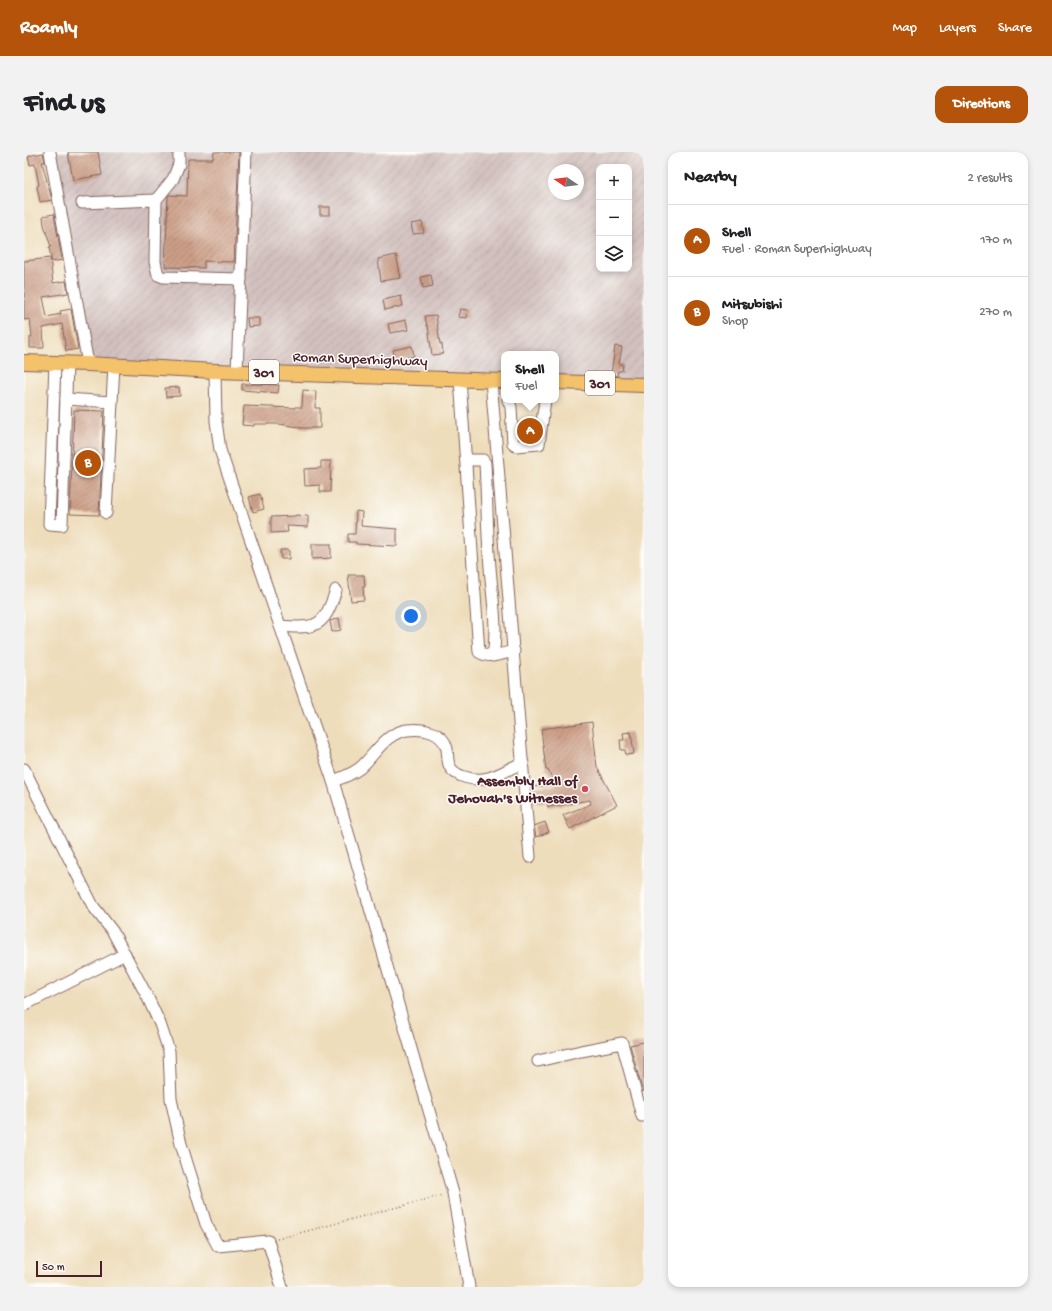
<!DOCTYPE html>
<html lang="en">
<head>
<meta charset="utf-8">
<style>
	:root { --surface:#fff; --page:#f2f2f2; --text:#202124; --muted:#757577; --line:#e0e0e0; --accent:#b45309 }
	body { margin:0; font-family:"Gochi Hand",sans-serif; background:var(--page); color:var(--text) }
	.controls { position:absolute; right:12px; top:12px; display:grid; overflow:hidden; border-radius:8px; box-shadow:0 2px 6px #0003 }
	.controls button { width:36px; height:36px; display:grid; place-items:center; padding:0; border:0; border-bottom:1px solid var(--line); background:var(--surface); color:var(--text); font:20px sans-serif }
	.compass { position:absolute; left:524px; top:12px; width:36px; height:36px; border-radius:50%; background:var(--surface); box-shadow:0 2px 6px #0003; rotate:283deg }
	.scale { position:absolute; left:12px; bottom:10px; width:66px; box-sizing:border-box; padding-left:4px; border:2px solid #4a1f2b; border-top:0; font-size:11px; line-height:14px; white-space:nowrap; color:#4a1f2b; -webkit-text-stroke:3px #fdfcf7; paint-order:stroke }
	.you { position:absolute; left:387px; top:464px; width:14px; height:14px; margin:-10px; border:3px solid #fff; border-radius:50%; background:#1a73e8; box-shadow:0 0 0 6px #1a73e833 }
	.badge { display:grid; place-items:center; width:26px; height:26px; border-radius:50%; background:var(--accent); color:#fff; font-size:13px; font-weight:700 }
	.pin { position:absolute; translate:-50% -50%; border:2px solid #fff; box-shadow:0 1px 4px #0006 }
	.popup { position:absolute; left:477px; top:199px; width:58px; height:52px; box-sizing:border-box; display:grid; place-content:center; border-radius:8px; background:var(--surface); filter:drop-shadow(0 1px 3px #0005); font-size:13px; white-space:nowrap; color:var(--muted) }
	.popup b { font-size:15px; color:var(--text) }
	.popup::after { content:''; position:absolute; left:50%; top:100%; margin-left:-8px; border:8px solid transparent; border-top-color:var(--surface) }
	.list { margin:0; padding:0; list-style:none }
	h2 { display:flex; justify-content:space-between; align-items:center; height:52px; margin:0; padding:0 16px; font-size:17px }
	h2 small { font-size:13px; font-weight:400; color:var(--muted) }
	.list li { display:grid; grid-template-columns:26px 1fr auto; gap:12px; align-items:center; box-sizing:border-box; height:72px; padding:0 16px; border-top:1px solid var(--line) }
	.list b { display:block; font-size:15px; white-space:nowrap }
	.list p { margin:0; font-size:13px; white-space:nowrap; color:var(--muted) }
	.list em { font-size:13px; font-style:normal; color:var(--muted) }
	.icon { flex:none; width:22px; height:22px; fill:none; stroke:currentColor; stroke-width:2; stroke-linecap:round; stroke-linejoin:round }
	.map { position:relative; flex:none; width:620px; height:1135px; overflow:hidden; border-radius:12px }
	header { display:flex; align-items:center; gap:24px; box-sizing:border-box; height:56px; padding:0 20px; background:var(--accent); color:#fff }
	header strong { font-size:19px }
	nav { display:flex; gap:22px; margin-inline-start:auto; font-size:14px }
	.intro { display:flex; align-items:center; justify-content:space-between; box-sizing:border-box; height:96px; padding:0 24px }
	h1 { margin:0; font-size:28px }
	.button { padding:10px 18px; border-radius:12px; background:var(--accent); color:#fff; font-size:14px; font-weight:700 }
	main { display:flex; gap:24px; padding:0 24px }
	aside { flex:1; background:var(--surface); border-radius:12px; box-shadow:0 2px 6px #0003 }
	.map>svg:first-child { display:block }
	.industrial { fill:url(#industrial-furrows); fill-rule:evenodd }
	.building { fill:url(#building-hatch) }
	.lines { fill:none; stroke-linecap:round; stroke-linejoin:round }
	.minor-casing { stroke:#83625d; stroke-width:13 }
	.major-casing { stroke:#83625d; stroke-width:16 }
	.path { stroke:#83625d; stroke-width:1.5; stroke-dasharray:1 3; stroke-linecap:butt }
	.minor { stroke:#fff; stroke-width:11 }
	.major { stroke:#f3c26a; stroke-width:14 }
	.poi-dot { fill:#d1495b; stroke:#fdfcf7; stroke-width:1.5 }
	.labels { text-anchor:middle; stroke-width:3; stroke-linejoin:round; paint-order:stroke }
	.shield { fill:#fdfcf7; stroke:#806168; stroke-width:1 }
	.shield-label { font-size:14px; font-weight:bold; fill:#4a1f2b }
	.street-label { font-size:15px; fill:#4a1f2b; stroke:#fdfcf7 }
	.poi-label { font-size:15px; font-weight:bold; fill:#4a1f2b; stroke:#fdfcf7; text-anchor:end }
</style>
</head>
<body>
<header>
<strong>Roamly</strong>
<nav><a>Map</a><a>Layers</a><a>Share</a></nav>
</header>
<div class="intro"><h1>Find us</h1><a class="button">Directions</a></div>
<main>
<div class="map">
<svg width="620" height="1135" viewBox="0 0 620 1135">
	<defs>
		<pattern id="industrial-furrows" width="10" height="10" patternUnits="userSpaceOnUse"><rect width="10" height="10" fill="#d1c0bd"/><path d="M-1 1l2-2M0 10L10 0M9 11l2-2" fill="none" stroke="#b5a5a3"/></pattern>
		<pattern id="building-hatch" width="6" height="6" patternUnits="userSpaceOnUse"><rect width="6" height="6" fill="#cc9e86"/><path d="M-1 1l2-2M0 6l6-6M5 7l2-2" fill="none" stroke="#a8806e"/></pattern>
	</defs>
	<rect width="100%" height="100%" fill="#fdfcf7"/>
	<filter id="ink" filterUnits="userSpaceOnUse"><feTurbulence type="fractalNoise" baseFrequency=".025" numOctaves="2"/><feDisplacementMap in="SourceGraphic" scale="8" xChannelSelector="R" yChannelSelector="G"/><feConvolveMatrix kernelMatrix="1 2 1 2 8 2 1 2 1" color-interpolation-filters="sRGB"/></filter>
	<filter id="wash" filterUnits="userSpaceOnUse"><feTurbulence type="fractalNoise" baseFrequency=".012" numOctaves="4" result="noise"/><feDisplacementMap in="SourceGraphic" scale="16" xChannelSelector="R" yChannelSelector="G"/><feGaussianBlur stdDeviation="0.9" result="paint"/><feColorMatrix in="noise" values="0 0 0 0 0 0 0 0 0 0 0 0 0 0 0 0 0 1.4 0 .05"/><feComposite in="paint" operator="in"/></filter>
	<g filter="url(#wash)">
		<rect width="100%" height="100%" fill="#edb"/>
		<!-- industrial -->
		<path class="industrial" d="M25 0H620V232L532 229V202H480V227L64 212ZM575 15H605V117H575ZM530 18H554V42H530Z"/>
		<g id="blocks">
			<!-- building -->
			<g class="building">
				<path d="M44 0H74L78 23 49 28Z"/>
				<path d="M190 0H215L210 110 180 109V116L141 115 144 45 145 43 163 44 164 7H189Z"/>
				<path d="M19 1 21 10H18L28 48 16 50 13 34 15 33 11 12 6 13 4 4Z"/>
				<rect x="296" y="55" width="10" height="8"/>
				<path d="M30 62 38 108 28 110 25 95H27L20 73 19 64Z"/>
				<path d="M398 70 400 81 389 82 387 72Z"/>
				<path d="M372 103 377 126 357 129 354 107Z"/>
				<path d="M26 106 29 131 42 129 44 141 19 145 23 165 37 162 36 159 47 157 54 197 42 199 38 172 19 176 20 196H6V185H8L6 167 0 168V109Z"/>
				<path d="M407 123 409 134 399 136 397 125Z"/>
				<path d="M377 144 379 154 361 158 359 148Z"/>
				<path d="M436 157 444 158 443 166 434 165Z"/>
				<path d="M412 163 416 192H418L419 202 408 203 404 174H403L401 164Z"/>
				<path d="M223 166H235V174L224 175Z"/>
				<path d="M382 168 384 178 366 181 364 172Z"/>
				<path d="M388 194 390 204 371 208 369 198Z"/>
				<path d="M591 194 598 195 595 212H599L598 219H594L593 224 587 223Z"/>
				<path d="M218 232 255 233 254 241 218 238Z"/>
				<path d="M155 235 156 244 142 245 141 236Z"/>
				<path d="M279 238 292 239 291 256H296V276H275V275L255 272H230V274L218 273 220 254 271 256V255H278Z"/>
				<path d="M50 258 80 259 75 363 46 362Z"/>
				<path d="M297 309H307L306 340H296V333L281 334 280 317 297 316Z"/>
				<path d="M236 342 240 357 229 360 225 345Z"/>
				<path d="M332 359 338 360 337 374 373 377V394L332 392V390H324V382H331Z"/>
				<path d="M272 363 284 364V375L263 374 264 380 247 381V365L271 364Z"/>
				<path d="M288 392H307V406L288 407Z"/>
				<path d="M256 398H265V407H257Z"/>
				<path d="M324 423H340L341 435H339L340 448 327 449Z"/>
				<path d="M315 466 317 478 308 480 306 469Z"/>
				<path d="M568 570 573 615 593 653 546 677 539 663 567 652 566 648 524 655 523 650 509 651 507 635 532 633 524 618H522L517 577Z"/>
				<path d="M607 580 610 602 602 603 601 598H597L596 588H600L599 581Z"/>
				<path d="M521 670 525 680 512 685 510 674Z"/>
				<path d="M620 890V939L619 940 606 893Z"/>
			</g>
		</g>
	</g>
	<g filter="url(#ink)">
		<use href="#blocks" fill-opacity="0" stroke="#83625d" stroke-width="1"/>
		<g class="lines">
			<defs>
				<g id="minor">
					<path d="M26 0 64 212"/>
					<path d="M155 0V12L149 27 132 48 131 110 134 123 139 125 217 127"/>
					<path d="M58 51 132 48"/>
					<path d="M31 211 25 372 38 373 43 211"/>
					<path d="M191 219 192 269 196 298 309 629 429 1041 445 1135"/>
					<path d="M213 219 222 0"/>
					<path d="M436 227 455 500C466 507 477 502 490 499"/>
					<path d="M467 228 506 705"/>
					<path d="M42 247 88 250"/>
					<path d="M484 248 487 255 489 292 492 294 515 292 521 248"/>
					<path d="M442 308H459L461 311C463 346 463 381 466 415 468 444 474 475 469 504"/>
					<path d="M82 361 90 213"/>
					<path d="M256 474C294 477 300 475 312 438"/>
					<path d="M0 617 69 754 89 780 124 846 136 872 145 899 147 947 157 992 182 1072 194 1094 244 1089 258 1135"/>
					<path d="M309 629C318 626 328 622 336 616 351 603 361 581 383 578 398 576 419 579 423 597 424 603 423 610 426 615 432 625 448 628 459 627 473 626 486 615 499 611"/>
					<path d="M0 853 101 802"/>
					<path d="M514 909 557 899 598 891 618 964H620"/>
				</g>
				<g id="major">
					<path d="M0 210 64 212 191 219 480 229"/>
					<path d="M532 230 620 233"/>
				</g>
			</defs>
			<!-- minor casing -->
			<use href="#minor" class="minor-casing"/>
			<!-- major casing -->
			<use href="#major" class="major-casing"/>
			<!-- path -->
			<path class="path" d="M253 1087 419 1043"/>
			<!-- minor -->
			<use href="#minor" class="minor"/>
			<!-- major -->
			<use href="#major" class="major"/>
		</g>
	</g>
	<!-- markers -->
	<circle class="poi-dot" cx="561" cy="637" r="4"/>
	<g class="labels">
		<!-- shield labels -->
		<g class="shield">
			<rect x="225" y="208" width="30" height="24" rx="3"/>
			<rect x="561" y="219" width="30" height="24" rx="3"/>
		</g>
		<g class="shield-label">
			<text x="240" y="225">301</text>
			<text x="576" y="236">301</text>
		</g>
		<!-- street labels -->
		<g class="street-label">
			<text transform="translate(336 206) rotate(2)" y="5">Roman Superhighway</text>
		</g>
		<!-- poi labels -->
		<g class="poi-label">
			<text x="553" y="633">Assembly Hall of<tspan x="553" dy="17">Jehovah's Witnesses</tspan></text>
		</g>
	</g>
</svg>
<div class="controls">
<button>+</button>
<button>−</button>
<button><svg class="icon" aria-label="layers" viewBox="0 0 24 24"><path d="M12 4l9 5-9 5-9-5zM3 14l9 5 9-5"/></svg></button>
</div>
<svg class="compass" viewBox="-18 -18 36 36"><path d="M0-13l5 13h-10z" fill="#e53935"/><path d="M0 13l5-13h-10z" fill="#757577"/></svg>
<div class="scale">50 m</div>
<div class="you"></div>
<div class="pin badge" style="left:506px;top:279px">A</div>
<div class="popup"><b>Shell</b>Fuel</div>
<div class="pin badge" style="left:64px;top:311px">B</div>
</div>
<aside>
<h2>Nearby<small>2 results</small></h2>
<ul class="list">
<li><span class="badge">A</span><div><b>Shell</b><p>Fuel · Roman Superhighway</p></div><em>170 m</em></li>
<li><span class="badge">B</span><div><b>Mitsubishi</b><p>Shop</p></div><em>270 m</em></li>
</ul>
</aside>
</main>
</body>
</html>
